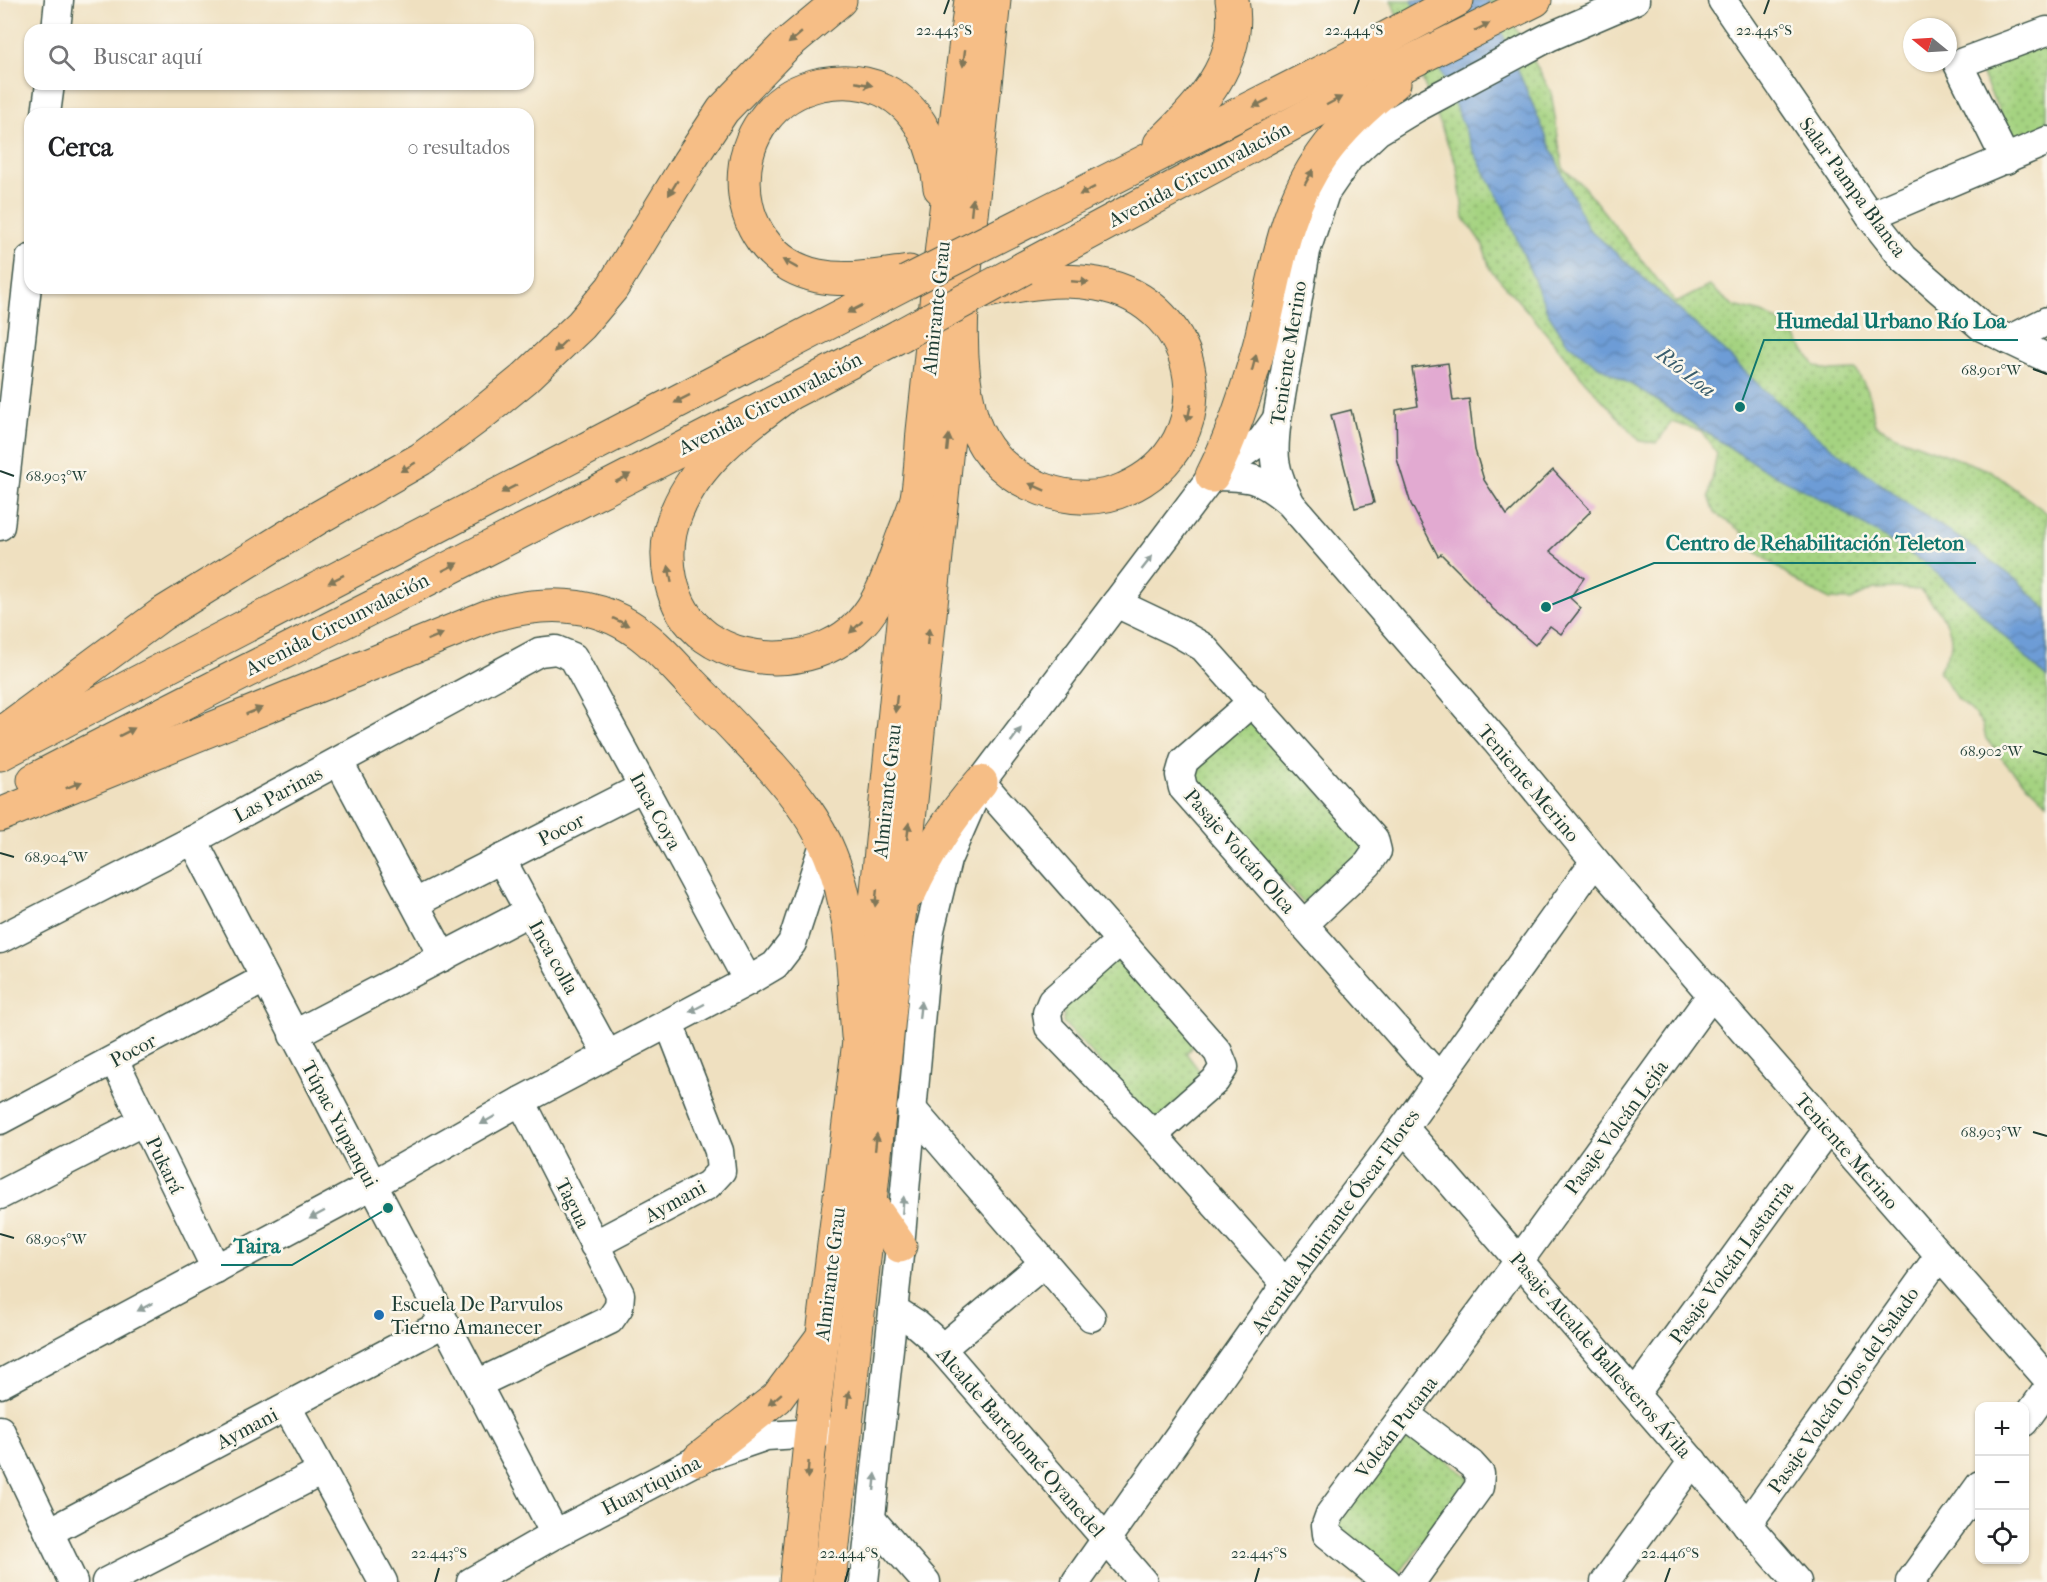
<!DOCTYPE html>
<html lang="es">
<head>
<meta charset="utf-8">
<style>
	:root { --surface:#fff; --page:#f2f2f2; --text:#202124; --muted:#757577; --line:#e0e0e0 }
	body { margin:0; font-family:"IM FELL French Canon",serif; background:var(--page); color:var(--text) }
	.controls { position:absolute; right:18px; bottom:18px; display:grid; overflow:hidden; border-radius:12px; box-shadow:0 2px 4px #0004 }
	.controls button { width:54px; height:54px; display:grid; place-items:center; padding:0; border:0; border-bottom:2px solid var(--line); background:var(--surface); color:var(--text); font:30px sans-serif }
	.compass { position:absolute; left:1903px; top:18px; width:54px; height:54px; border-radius:50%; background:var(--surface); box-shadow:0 2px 4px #0004; rotate:288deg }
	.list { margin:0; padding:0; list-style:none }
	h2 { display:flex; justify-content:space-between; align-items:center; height:78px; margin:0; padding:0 24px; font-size:26px }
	h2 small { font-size:20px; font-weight:400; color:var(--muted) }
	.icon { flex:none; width:33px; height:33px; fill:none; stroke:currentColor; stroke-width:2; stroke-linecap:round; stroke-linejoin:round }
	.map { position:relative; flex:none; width:2047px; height:1582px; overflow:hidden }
	.search { position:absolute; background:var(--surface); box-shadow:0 2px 4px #0004; left:24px; top:24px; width:510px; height:66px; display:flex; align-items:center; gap:15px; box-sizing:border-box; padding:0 21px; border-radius:18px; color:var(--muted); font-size:22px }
	.panel { position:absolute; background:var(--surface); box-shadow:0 2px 4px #0004; left:24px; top:108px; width:510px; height:186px; border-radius:18px }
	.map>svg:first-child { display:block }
	.park { fill:url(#park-dots); stroke:#62885a; stroke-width:1.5 }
	.water { fill:url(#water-waves); stroke:#466c85; stroke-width:1.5 }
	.building { fill:#e2aad1 }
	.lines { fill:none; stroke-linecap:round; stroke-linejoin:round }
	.minor-casing { stroke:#3e5549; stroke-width:31 }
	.major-casing { stroke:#3e5549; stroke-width:35 }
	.highway-casing { stroke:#3e5549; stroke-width:35 }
	.minor { stroke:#fff; stroke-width:28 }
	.major { stroke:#f6be86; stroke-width:33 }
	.highway { stroke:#f6be86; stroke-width:33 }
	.highway-bridge-casing { stroke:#3e5549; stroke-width:35; stroke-linecap:butt }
	.highway-bridge { stroke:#f6be86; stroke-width:33 }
	.oneway { fill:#807759 }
	.oneway2 { fill:#8f9e9a }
	.ticks { fill:none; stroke:#1f3d34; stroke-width:2 }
	.poi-dot { fill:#1f6fb2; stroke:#fbf7ec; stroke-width:2 }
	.labels { text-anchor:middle; stroke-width:5; stroke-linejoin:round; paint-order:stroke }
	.street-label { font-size:20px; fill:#1f3d34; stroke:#fbf7ec }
	.poi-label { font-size:20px; fill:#1f3d34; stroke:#fbf7ec; text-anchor:start }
	.water-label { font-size:21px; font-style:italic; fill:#3a5e6d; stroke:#fbf7ec }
	.ticks-label { font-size:15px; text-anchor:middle; fill:#1f3d34; stroke:#fbf7ec; stroke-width:5; stroke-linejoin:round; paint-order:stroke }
	.leader { fill:none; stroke:#0f766e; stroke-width:2 }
	.callout-dot { fill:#0f766e; stroke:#fbf7ec; stroke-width:2 }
	.callout-label { font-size:21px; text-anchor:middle; font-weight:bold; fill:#0f766e; stroke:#fbf7ec; stroke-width:5; stroke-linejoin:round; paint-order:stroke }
</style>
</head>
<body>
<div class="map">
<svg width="2047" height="1582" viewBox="0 0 2047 1582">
	<defs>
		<pattern id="park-dots" width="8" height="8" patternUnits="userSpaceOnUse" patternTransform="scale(1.5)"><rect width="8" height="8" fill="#a5d381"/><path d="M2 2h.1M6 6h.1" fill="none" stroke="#86ac6a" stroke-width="1.8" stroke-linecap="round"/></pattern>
		<pattern id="water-waves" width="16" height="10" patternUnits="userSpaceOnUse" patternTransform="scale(1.5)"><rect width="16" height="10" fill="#6d9cd6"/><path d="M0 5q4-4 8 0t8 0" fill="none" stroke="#5980ae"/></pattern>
	</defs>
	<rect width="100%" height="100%" fill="#fbf7ec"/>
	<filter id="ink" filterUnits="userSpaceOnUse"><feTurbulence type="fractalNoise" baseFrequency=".0167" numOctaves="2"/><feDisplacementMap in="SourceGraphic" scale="12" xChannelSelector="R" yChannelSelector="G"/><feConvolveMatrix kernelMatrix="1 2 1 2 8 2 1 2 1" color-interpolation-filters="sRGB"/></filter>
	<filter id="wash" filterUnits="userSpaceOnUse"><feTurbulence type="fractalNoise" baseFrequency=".008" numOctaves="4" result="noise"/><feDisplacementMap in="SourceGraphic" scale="24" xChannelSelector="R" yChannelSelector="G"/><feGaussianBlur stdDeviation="1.35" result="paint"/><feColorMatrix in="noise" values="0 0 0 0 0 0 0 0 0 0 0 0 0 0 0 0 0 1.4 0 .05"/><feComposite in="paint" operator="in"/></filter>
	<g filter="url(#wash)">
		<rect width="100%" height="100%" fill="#efe0c0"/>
		<!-- park -->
		<g class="park">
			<path d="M1391 0H1500L1551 92 1563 168 1584 187 1676 303 1709 286 1734 306 1762 313 1788 326 1815 366 1829 371 1856 370 1868 391 1875 425 1895 436 1991 471 2047 513V803L2009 767 1986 739 1983 725 1972 711 1957 699 1939 671C1942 664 1948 656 1950 649 1956 625 1934 605 1920 590L1898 588 1874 589 1851 600 1828 599 1807 588 1749 547 1741 531 1715 513 1709 496 1717 453 1701 431 1671 422 1657 443 1640 441 1584 380 1537 322 1490 269 1483 245 1464 218 1457 167Z"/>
			<path d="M2047 43V127L2014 141 1980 71Z"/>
			<path d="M1249 715 1370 848 1306 906 1186 773Z"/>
			<path d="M1106 961 1129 962 1198 1041 1186 1053 1210 1085 1160 1129 1063 1022 1065 996Z"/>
			<path d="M1403 1428 1471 1479 1398 1575 1331 1523Z"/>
		</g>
		<!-- water -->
		<path class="water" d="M1412 0H1488L1561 171 1588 228 1707 335 1763 389 1822 440 1916 510 1967 543 2018 581 2047 610V679L1974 606 1925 563 1829 503 1760 467 1639 389 1593 363 1566 341 1548 313 1503 206 1474 152Z"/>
		<g id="blocks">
			<!-- building -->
			<g class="building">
				<path d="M1448 363 1453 401 1469 399 1475 450 1484 480 1507 515 1553 470 1591 511 1550 551 1584 578 1570 598 1581 608 1561 634 1550 626 1535 645 1493 609 1470 583 1441 554 1438 556 1411 504 1397 459 1396 410 1418 406 1412 368Z"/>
				<path d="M1351 410 1374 503 1355 508 1331 415Z"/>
			</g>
		</g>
	</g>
	<g filter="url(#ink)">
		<use href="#blocks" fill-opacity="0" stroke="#3e5549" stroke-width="1.5"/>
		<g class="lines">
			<defs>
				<g id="minor">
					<path d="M1635 0 1549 37 1416 108 1378 131 1349 158 1325 193 1306 251 1277 419C1272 457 1273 469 1291 504L1496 741 1595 861 2047 1378"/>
					<path d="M1722 0 1870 216 1903 258 1982 327 2047 358"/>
					<path d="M56 30 59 0"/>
					<path d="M46 114 50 84"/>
					<path d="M2006 160 1958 64 2047 31"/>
					<path d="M1870 216 2047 141"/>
					<path d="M2009 340 2047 321"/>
					<path d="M1212 476C1250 476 1260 477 1289 502"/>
					<path d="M0 526 30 259"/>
					<path d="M1116 603 1177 632 1203 647 1374 839 1377 851 1368 864 1304 924"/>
					<path d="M1253 701 1184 761 1180 775 1183 788 1439 1078"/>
					<path d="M339 762 443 957"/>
					<path d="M981 782 1218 1052 1224 1067 1215 1081 1153 1135"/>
					<path d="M193 840 555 1534"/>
					<path d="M501 859 607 1054"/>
					<path d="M415 903 643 787"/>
					<path d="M0 939 193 840 539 652 556 650 573 657 748 981"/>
					<path d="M1120 941 1052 1001 1047 1013 1049 1027 1153 1135 1286 1284"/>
					<path d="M293 1035 530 911"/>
					<path d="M114 1060 216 1269"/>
					<path d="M911 1108 1091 1317"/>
					<path d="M0 1120 264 979"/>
					<path d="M1404 1128 1797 1582"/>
					<path d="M0 1195 144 1121"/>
					<path d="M594 1245 708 1185 721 1171 719 1151 669 1023"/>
					<path d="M893 1309 915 1323 931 1337 1143 1582"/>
					<path d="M941 1349 1043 1264"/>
					<path d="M0 1384 372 1185 521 1101 748 981 775 965 792 943 825 841"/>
					<path d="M477 1384 610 1320 619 1307 620 1294 521 1101"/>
					<path d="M1635 1394 1828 1129"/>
					<path d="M287 1407 383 1582"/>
					<path d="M1405 1414 1471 1464 1480 1474 1479 1487 1411 1582"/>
					<path d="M2024 1422 2047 1390"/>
					<path d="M0 1430 73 1582"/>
					<path d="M871 1519 926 1582"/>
					<path d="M1747 1525 1939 1256"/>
					<path d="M49 1532 444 1323"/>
					<path d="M106 1582 322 1471"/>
					<path d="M471 1582 555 1534 699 1459 766 1436 833 1432"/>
					<path d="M864 1582 900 1246 925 967 930 930 947 860 981 782 1212 476 1262 440 1277 419"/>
					<path d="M1076 1582 1286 1284 1404 1128 1595 861"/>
					<path d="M1387 1582 1327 1534 1326 1525 1330 1514 1519 1261 1712 994"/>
					<path d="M1605 1582 1693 1461"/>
					<path d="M1910 1582 1980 1485"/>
				</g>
				<g id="major">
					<path d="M910 892C928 851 951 816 981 782"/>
					<path d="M870 1203 900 1246"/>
					<path d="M699 1459 777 1398 820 1340"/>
					<path d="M796 1582 811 1432 875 911 914 522"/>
					<path d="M829 1582 870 1203 956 359"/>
				</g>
				<g id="highway">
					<path d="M1160 144C1201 106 1243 61 1232 0"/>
					<path d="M1030 220 1351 57 1457 0"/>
					<path d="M1024 268 1370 82 1535 0"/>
					<path d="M909 272C879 276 848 282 818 276 719 255 719 106 821 84 842 80 864 81 883 90 921 108 936 149 940 188"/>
					<path d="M987 291C1023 284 1060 277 1097 284 1205 302 1227 444 1125 489 1100 501 1068 499 1042 489 1005 475 980 450 970 411 953 344 965 273 972 206 979 137 987 69 994 0"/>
					<path d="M787 395C744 427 698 460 677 511 659 552 668 609 706 637 751 669 822 664 860 624 883 600 892 565 904 534 908 523 914 510 917 498 921 476 921 453 923 431 928 385 933 339 937 293 947 195 959 98 971 0"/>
					<path d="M1212 476C1233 434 1248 389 1260 343 1276 278 1282 210 1323 154 1341 129 1370 102 1394 83"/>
					<path d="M0 734 162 614 316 519 421 459 480 415 524 379 581 325 612 288 688 163 723 110 785 46 840 0"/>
					<path d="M0 754 907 282"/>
					<path d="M34 780C322 631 614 487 901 335"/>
					<path d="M0 815 489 616C540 601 592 599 638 632 658 646 674 665 691 683 718 710 744 738 771 766 794 792 817 821 830 854 854 910 853 976 858 1036"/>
				</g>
			</defs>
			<!-- minor casing -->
			<use href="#minor" class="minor-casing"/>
			<!-- major casing -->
			<use href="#major" class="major-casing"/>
			<!-- highway casing -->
			<use href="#highway" class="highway-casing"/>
			<!-- minor -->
			<use href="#minor" class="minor"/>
			<!-- major -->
			<use href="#major" class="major"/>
			<!-- highway -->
			<use href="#highway" class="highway"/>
			<defs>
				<g id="highway-bridge">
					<path d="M907 282 1030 220"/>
					<path d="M901 335 1024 268"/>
				</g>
			</defs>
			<!-- highway-bridge casing -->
			<use href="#highway-bridge" class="highway-bridge-casing"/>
			<!-- highway-bridge -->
			<use href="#highway-bridge" class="highway-bridge"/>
		</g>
		<!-- one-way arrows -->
		<defs><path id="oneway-solid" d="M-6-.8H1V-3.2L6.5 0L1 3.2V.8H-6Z" transform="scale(1.5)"/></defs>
		<g class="oneway">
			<use href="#oneway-solid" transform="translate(1482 27) rotate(-27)"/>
			<use href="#oneway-solid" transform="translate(795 38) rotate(140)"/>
			<use href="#oneway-solid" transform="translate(964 58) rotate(97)"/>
			<use href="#oneway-solid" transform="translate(864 84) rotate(11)"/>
			<use href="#oneway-solid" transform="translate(1334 101) rotate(-28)"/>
			<use href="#oneway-solid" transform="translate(1261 103) rotate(153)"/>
			<use href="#oneway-solid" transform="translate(1309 177) rotate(-61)"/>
			<use href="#oneway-solid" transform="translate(673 188) rotate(121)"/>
			<use href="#oneway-solid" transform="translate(1087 191) rotate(153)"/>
			<use href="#oneway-solid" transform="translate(972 207) rotate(-84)"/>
			<use href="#oneway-solid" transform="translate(790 264) rotate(-151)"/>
			<use href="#oneway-solid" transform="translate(1080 282) rotate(5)"/>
			<use href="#oneway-solid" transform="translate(855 309) rotate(153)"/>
			<use href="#oneway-solid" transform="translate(560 346) rotate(136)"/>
			<use href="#oneway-solid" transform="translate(1254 363) rotate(-75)"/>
			<use href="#oneway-solid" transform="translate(682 399) rotate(153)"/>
			<use href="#oneway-solid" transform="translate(1189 413) rotate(102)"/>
			<use href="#oneway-solid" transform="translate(948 443) rotate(-84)"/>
			<use href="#oneway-solid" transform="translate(408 467) rotate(150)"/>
			<use href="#oneway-solid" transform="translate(623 478) rotate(-27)"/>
			<use href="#oneway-solid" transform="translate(1037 487) rotate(-156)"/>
			<use href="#oneway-solid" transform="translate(509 489) rotate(153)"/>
			<use href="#oneway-solid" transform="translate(450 567) rotate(-27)"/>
			<use href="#oneway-solid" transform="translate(670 574) rotate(-100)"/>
			<use href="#oneway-solid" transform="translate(336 579) rotate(153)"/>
			<use href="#oneway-solid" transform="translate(621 622) rotate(26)"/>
			<use href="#oneway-solid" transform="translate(856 627) rotate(137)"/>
			<use href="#oneway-solid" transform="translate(435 637) rotate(-22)"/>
			<use href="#oneway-solid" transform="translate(928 637) rotate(-84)"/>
			<use href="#oneway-solid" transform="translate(896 704) rotate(96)"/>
			<use href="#oneway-solid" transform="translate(254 711) rotate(-22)"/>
			<use href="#oneway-solid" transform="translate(127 732) rotate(-27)"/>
			<use href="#oneway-solid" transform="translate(74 785) rotate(-22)"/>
			<use href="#oneway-solid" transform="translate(908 831) rotate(-84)"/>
			<use href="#oneway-solid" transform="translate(876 898) rotate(96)"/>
			<use href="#oneway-solid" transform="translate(876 1142) rotate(-84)"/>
			<use href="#oneway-solid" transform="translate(775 1399) rotate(139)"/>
			<use href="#oneway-solid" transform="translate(848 1399) rotate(-84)"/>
			<use href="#oneway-solid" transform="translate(808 1470) rotate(94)"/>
		</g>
		<g class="oneway2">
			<use href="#oneway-solid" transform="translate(1147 563) rotate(-52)"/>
			<use href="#oneway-solid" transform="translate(1016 735) rotate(-53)"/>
			<use href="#oneway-solid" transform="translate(697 1008) rotate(152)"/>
			<use href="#oneway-solid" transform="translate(920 1010) rotate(-84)"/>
			<use href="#oneway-solid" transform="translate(488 1120) rotate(150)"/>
			<use href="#oneway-solid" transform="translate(903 1205) rotate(-85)"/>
			<use href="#oneway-solid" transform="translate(317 1215) rotate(152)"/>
			<use href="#oneway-solid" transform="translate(145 1307) rotate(152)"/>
			<use href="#oneway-solid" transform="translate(875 1482) rotate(-84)"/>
		</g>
	</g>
	<!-- ticks -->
	<path class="ticks" d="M944 14 949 0M1354 14 1359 0M1764 14 1769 0M2033 369 2047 374M0 471 14 476M2033 751 2047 755M0 853 14 857M2033 1132 2047 1136M0 1234 14 1238M435 1582 439 1568M845 1582 849 1568M1255 1582 1259 1568M1665 1582 1670 1568"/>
	<!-- markers -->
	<circle class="poi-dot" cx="379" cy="1315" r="6"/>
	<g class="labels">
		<!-- street labels -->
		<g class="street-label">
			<text transform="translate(1199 174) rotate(-28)" y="7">Avenida Circunvalación</text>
			<text transform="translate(1853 187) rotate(54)" y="7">Salar Pampa Blanca</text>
			<text transform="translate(936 308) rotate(-84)" y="7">Almirante Grau</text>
			<text transform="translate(1288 353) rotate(-81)" y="7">Teniente Merino</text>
			<text transform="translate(770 403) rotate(-27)" y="7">Avenida Circunvalación</text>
			<text transform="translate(337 624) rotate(-27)" y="7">Avenida Circunvalación</text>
			<text transform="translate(1529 783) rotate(50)" y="7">Teniente Merino</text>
			<text transform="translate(887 791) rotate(-84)" y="7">Almirante Grau</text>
			<text transform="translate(278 794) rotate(-28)" y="7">Las Parinas</text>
			<text transform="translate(656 811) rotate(61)" y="7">Inca Coya</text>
			<text transform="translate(561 829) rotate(-27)" y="7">Pocor</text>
			<text transform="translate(1240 851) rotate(49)" y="7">Pasaje Volcán Olca</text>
			<text transform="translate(554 957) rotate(61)" y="7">Inca colla</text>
			<text transform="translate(133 1050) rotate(-28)" y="7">Pocor</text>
			<text transform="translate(340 1124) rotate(62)" y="7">Túpac Yupanqui</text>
			<text transform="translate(1616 1127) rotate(-54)" y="7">Pasaje Volcán Lejía</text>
			<text transform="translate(1847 1151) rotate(49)" y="7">Teniente Merino</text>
			<text transform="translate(165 1165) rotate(64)" y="7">Pukará</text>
			<text transform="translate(675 1201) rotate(-29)" y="7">Aymani</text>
			<text transform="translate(573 1203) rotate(63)" y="7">Tagua</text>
			<text transform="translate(1335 1221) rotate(-54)" y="7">Avenida Almirante Óscar Flores</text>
			<text transform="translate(1731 1262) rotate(-54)" y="7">Pasaje Volcán Lastarria</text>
			<text transform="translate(830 1274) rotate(-83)" y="7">Almirante Grau</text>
			<text transform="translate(1601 1355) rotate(49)" y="7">Pasaje Alcalde Ballesteros Ávila</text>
			<text transform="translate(1843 1390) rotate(-55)" y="7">Pasaje Volcán Ojos del Salado</text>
			<text transform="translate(1396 1427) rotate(-53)" y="7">Volcán Putana</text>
			<text transform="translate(247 1428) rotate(-28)" y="7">Aymani</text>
			<text transform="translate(1021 1442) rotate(49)" y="7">Alcalde Bartolomé Oyanedel</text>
			<text transform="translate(651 1485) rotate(-27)" y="7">Huaytiquina</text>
		</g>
		<!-- poi labels -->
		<g class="poi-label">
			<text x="391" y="1311">Escuela De Parvulos<tspan x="391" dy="23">Tierno Amanecer</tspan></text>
		</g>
		<!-- water labels -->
		<g class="water-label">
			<text transform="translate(1686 372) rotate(38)" y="7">Río Loa</text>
		</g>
	</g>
	<g class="ticks-label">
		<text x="944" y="35">22.443°S</text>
		<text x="1354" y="35">22.444°S</text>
		<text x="1764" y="35">22.445°S</text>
		<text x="1991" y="375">68.901°W</text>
		<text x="56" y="481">68.903°W</text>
		<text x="1991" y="756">68.902°W</text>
		<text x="56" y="862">68.904°W</text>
		<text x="1991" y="1137">68.903°W</text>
		<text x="56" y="1244">68.905°W</text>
		<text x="439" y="1558">22.443°S</text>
		<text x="849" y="1558">22.444°S</text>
		<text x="1259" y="1558">22.445°S</text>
		<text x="1670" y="1558">22.446°S</text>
	</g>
	<!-- callouts -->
	<path class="leader" d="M1740 407L1764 340H2018M1546 607L1654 563H1976M388 1208L292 1265H221"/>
	<g class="callout-dot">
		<circle cx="1740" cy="407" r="6"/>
		<circle cx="1546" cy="607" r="6"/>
		<circle cx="388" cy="1208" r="6"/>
	</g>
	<g class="callout-label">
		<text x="1891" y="328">Humedal Urbano Río Loa</text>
		<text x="1815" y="550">Centro de Rehabilitación Teleton</text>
		<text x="257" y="1253">Taira</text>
	</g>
</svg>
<div class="controls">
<button>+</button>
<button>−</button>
<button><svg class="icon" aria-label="locate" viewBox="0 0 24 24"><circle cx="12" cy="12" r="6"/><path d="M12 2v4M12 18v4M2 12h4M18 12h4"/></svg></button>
</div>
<svg class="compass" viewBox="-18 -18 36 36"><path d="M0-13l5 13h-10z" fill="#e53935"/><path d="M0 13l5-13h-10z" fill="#757577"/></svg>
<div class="search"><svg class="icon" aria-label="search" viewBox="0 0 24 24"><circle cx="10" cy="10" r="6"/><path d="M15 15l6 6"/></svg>Buscar aquí</div>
<section class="panel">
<h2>Cerca<small>0 resultados</small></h2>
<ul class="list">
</ul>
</section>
</div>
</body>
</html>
